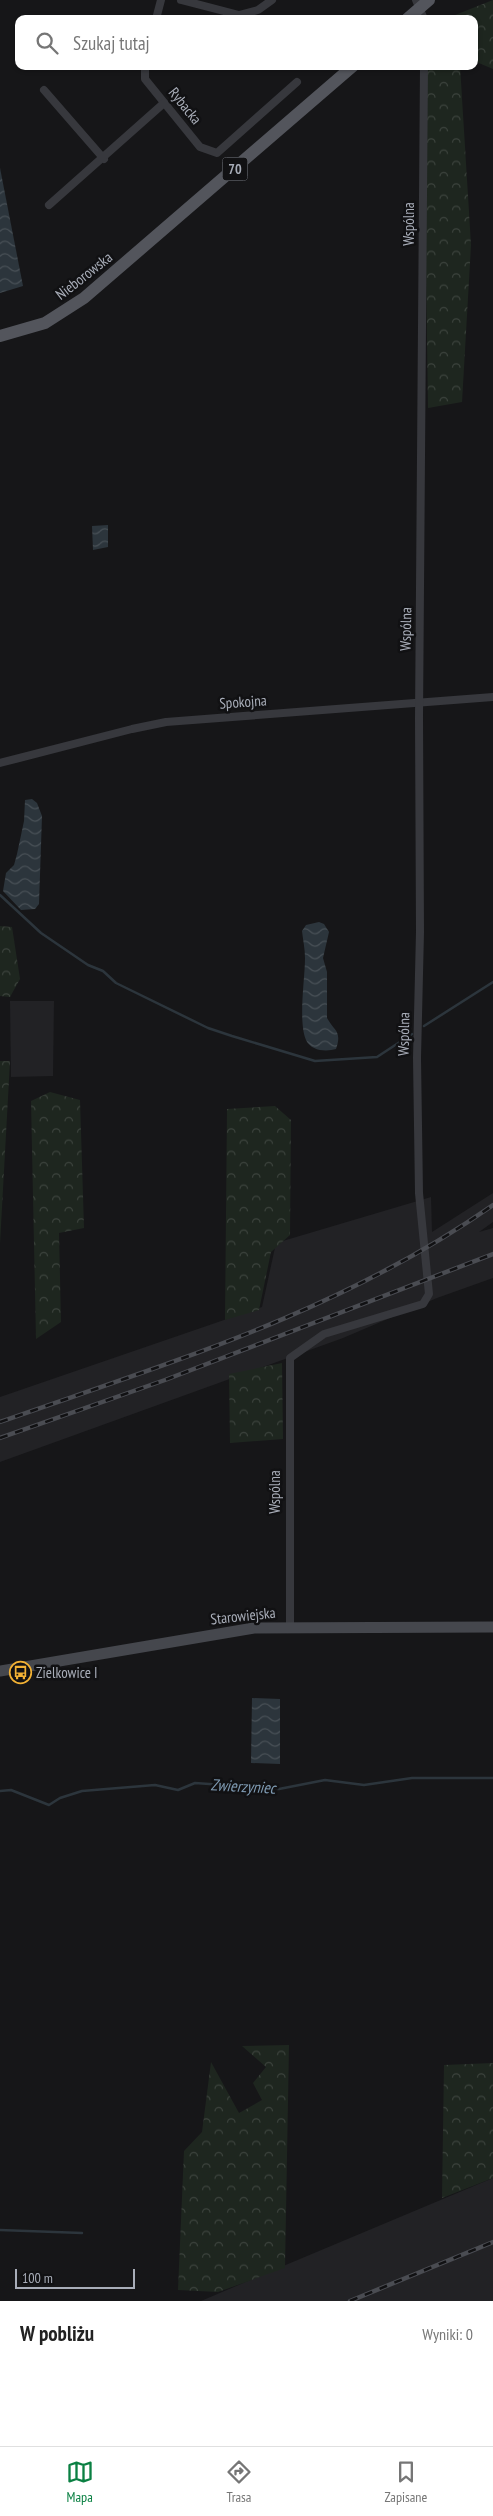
<!DOCTYPE html>
<html lang="pl">
<head>
<meta charset="utf-8">
<style>
	:root { --surface:#fff; --page:#f6f6f6; --text:#222; --muted:#767676; --line:#e0e0e0; --accent:#0b8043 }
	body { margin:0; font-family:"PT Sans Narrow",sans-serif; background:var(--page); color:var(--text) }
	.scale { position:absolute; left:15px; bottom:12px; width:120px; box-sizing:border-box; padding-left:5px; border:2px solid #a8adb8; border-top:0; font-size:14px; line-height:18px; white-space:nowrap; color:#a8adb8; -webkit-text-stroke:4px #111113; paint-order:stroke }
	.list { margin:0; padding:0; list-style:none }
	h2 { display:flex; justify-content:space-between; align-items:center; height:65px; margin:0; padding:0 20px; font-size:21px }
	h2 small { font-size:16px; font-weight:400; color:var(--muted) }
	.icon { flex:none; width:28px; height:28px; fill:none; stroke:currentColor; stroke-width:2; stroke-linecap:round; stroke-linejoin:round }
	.map { position:relative; flex:none; width:493px; height:2301px; overflow:hidden }
	.search { position:absolute; background:var(--surface); box-shadow:0 1px 4px #0004; left:15px; right:15px; top:15px; height:55px; display:flex; align-items:center; gap:12px; box-sizing:border-box; padding:0 18px; border-radius:10px; color:var(--muted); font-size:19px }
	.sheet { height:145px; background:var(--surface) }
	nav { display:flex; justify-content:space-around; align-items:center; box-sizing:border-box; height:70px; border-top:1px solid var(--line); background:var(--surface); font-size:14px; color:var(--muted) }
	nav a { display:grid; justify-items:center; gap:2px }
	nav .on { color:var(--accent) }
	.map>svg:first-child { display:block }
	.built { fill:#222225 }
	.forest { fill:url(#forest-crowns) }
	.water { fill:url(#water-waves) }
	.lines { fill:none; stroke-linecap:round; stroke-linejoin:round }
	.stream { stroke:#2c353c; stroke-width:2.5 }
	.street { stroke:#37383d; stroke-width:8 }
	.secondary { stroke:#45474d; stroke-width:11 }
	.primary { stroke:#53555c; stroke-width:12 }
	.rail-casing { stroke:#4a4c52; stroke-width:4.5 }
	.rail { stroke:#111113; stroke-width:2.5; stroke-dasharray:8; stroke-linecap:butt }
	.labels { text-anchor:middle; stroke-width:5; stroke-linejoin:round; paint-order:stroke }
	.shield { fill:#111113; stroke:#7b7e86; stroke-width:1 }
	.shield-label { font-size:14px; font-weight:bold; fill:#a8adb8 }
	.street-label { font-size:15px; fill:#a8adb8; stroke:#111113 }
	.poi-label { font-size:15px; fill:#a8adb8; stroke:#111113; text-anchor:start }
	.water-label { font-size:16px; font-style:italic; fill:#7f9bb3; stroke:#111113 }
</style>
</head>
<body>
<div class="map">
<svg width="493" height="2301" viewBox="0 0 493 2301">
	<defs>
		<pattern id="forest-crowns" width="20" height="18" patternUnits="userSpaceOnUse" patternTransform="scale(1.25)"><rect width="20" height="18" fill="#1e261f"/><path d="M2 6a3 3 0 1 1 6 0M12 15a3 3 0 1 1 6 0" fill="none" stroke="#3c433d"/></pattern>
		<pattern id="water-waves" width="16" height="10" patternUnits="userSpaceOnUse" patternTransform="scale(1.25)"><rect width="16" height="10" fill="#2c353c"/><path d="M0 5q4-4 8 0t8 0" fill="none" stroke="#485056"/></pattern>
	</defs>
	<rect width="100%" height="100%" fill="#161618"/>
	<!-- built -->
	<g class="built">
		<path d="M10 1001H54L53 1076 11 1077Z"/>
		<path d="M493 1193V1222L479 1232 493 1228V1278L437 1298 343 1338 0 1462V1397L262 1307 276 1243 431 1197 432 1232Z"/>
		<path d="M493 2178V2301H201L288 2264Z"/>
	</g>
	<!-- forest -->
	<g class="forest">
		<path d="M493 0V69L474 61V19H445Z"/>
		<path d="M423 66H460L471 245 462 402 428 408Z"/>
		<path d="M0 926 12 927 20 979 10 997 0 996Z"/>
		<path d="M0 1061H10L0 1243Z"/>
		<path d="M50 1092 80 1100 84 1228 59 1233 61 1322 36 1339 31 1101Z"/>
		<path d="M275 1106 291 1120 290 1235 271 1252 259 1310 225 1320 227 1109Z"/>
		<path d="M282 1363 283 1439 230 1443 229 1374Z"/>
		<path d="M289 2045 285 2268 218 2292 178 2290 184 2151 202 2132 211 2062 239 2113 262 2100 253 2083 266 2067 242 2046Z"/>
		<path d="M493 2063V2178L442 2198 444 2065Z"/>
	</g>
	<!-- water -->
	<g class="water">
		<path d="M0 168 23 286 0 293Z"/>
		<path d="M108 525V547L93 550 92 526Z"/>
		<path d="M32 799 37 803 42 816 39 904 35 909 21 910 3 891 6 873 14 865 17 854 24 821 25 800Z"/>
		<path d="M319 922 324 924 329 932 323 958 327 972V1018C335 1032 342 1031 336 1049 326 1052 311 1051 306 1040 298 1021 305 979 305 958 305 949 303 940 302 931L306 925Z"/>
		<path d="M252 1698 280 1699V1764L251 1763Z"/>
	</g>
	<g class="lines">
		<!-- stream -->
		<g class="stream">
			<path d="M0 895 41 933 88 965 103 971 116 983 208 1028 232 1036 315 1061 377 1057 412 1034"/>
			<path d="M424 1026 493 982"/>
			<path d="M0 1791 11 1790 49 1805 60 1798 82 1791 155 1785 178 1790 195 1783 279 1789 325 1780 364 1785 412 1778H493"/>
			<path d="M0 2230 82 2233"/>
		</g>
		<!-- street -->
		<g class="street">
			<path d="M181 0 239 15 258 10 272 0"/>
			<path d="M416 0 424 19"/>
			<path d="M156 19 161 0"/>
			<path d="M145 66V79L200 147 217 153 297 82"/>
			<path d="M44 90 104 159"/>
			<path d="M49 205 164 103"/>
			<path d="M0 763 132 729 166 722 493 697"/>
			<path d="M290 1626V1358L324 1334 423 1304 429 1294 419 1193 417 1058 420 932 419 718 424 66"/>
		</g>
		<!-- secondary -->
		<path class="secondary" d="M0 1671 254 1628 493 1627"/>
		<!-- primary -->
		<g class="primary">
			<path d="M407 19 429 0"/>
			<path d="M0 336 45 323 84 298 353 66"/>
		</g>
		<defs>
			<g id="rail">
				<path d="M0 1422C174 1361 340 1312 493 1205"/>
				<path d="M0 1438 165 1380 493 1254"/>
				<path d="M350 2301 493 2242"/>
			</g>
		</defs>
		<!-- rail casing -->
		<use href="#rail" class="rail-casing"/>
		<!-- rail -->
		<use href="#rail" class="rail"/>
	</g>
	<!-- icons -->
	<defs>
		<symbol id="bus-ring" viewBox="-11 -11 22 22"><circle r="9.5" fill="#111113" stroke="#f2b134" stroke-width="1.5"/><path d="M-5-6H5V4H4V6H2V4H-2V6H-4V4H-5ZM-3.5-4V0h7V-4ZM-3.5 1.2v1.5H-2V1.2ZM2 1.2v1.5H3.5V1.2Z" fill="#f2b134"/></symbol>
	</defs>
	<g fill-rule="evenodd">
		<use href="#bus-ring" x="8" y="1660" width="25" height="25"/>
	</g>
	<g class="labels">
		<!-- shield labels -->
		<rect class="shield" x="222.5" y="157.5" width="25" height="23" rx="4"/>
		<g class="shield-label">
			<text x="235" y="174">70</text>
		</g>
		<!-- street labels -->
		<g class="street-label">
			<text transform="translate(185 106) rotate(51)" y="5">Rybacka</text>
			<text transform="translate(409 224) rotate(-90)" y="5">Wspólna</text>
			<text transform="translate(84 276) rotate(-38)" y="5">Nieborowska</text>
			<text transform="translate(406 629) rotate(-89)" y="5">Wspólna</text>
			<text transform="translate(243 702) rotate(-4)" y="5">Spokojna</text>
			<text transform="translate(404 1034) rotate(-89)" y="5">Wspólna</text>
			<text transform="translate(275 1492) rotate(-90)" y="5">Wspólna</text>
			<text transform="translate(243 1616) rotate(-6)" y="5">Starowiejska</text>
		</g>
		<!-- poi labels -->
		<g class="poi-label">
			<text x="36" y="1678">Zielkowice I</text>
		</g>
		<!-- water labels -->
		<g class="water-label">
			<text transform="translate(243 1786) rotate(3)" y="6">Zwierzyniec</text>
		</g>
	</g>
</svg>
<div class="scale">100 m</div>
<div class="search"><svg class="icon" aria-label="search" viewBox="0 0 24 24"><circle cx="10" cy="10" r="6"/><path d="M15 15l6 6"/></svg>Szukaj tutaj</div>
</div>
<section class="sheet">
<h2>W pobliżu<small>Wyniki: 0</small></h2>
<ul class="list">
</ul>
</section>
<nav>
<a class="on"><svg class="icon" aria-label="map" viewBox="0 0 24 24"><path d="M3 6l6-2 6 2 6-2v14l-6 2-6-2-6 2zM9 4v14M15 6v14"/></svg>Mapa</a>
<a><svg class="icon" aria-label="directions" viewBox="0 0 24 24"><path d="M12 3l9 9-9 9-9-9zM9 14v-3h6M13 9l2 2-2 2"/></svg>Trasa</a>
<a><svg class="icon" aria-label="saved" viewBox="0 0 24 24"><path d="M7 4h10v16l-5-4-5 4z"/></svg>Zapisane</a>
</nav>
</body>
</html>
